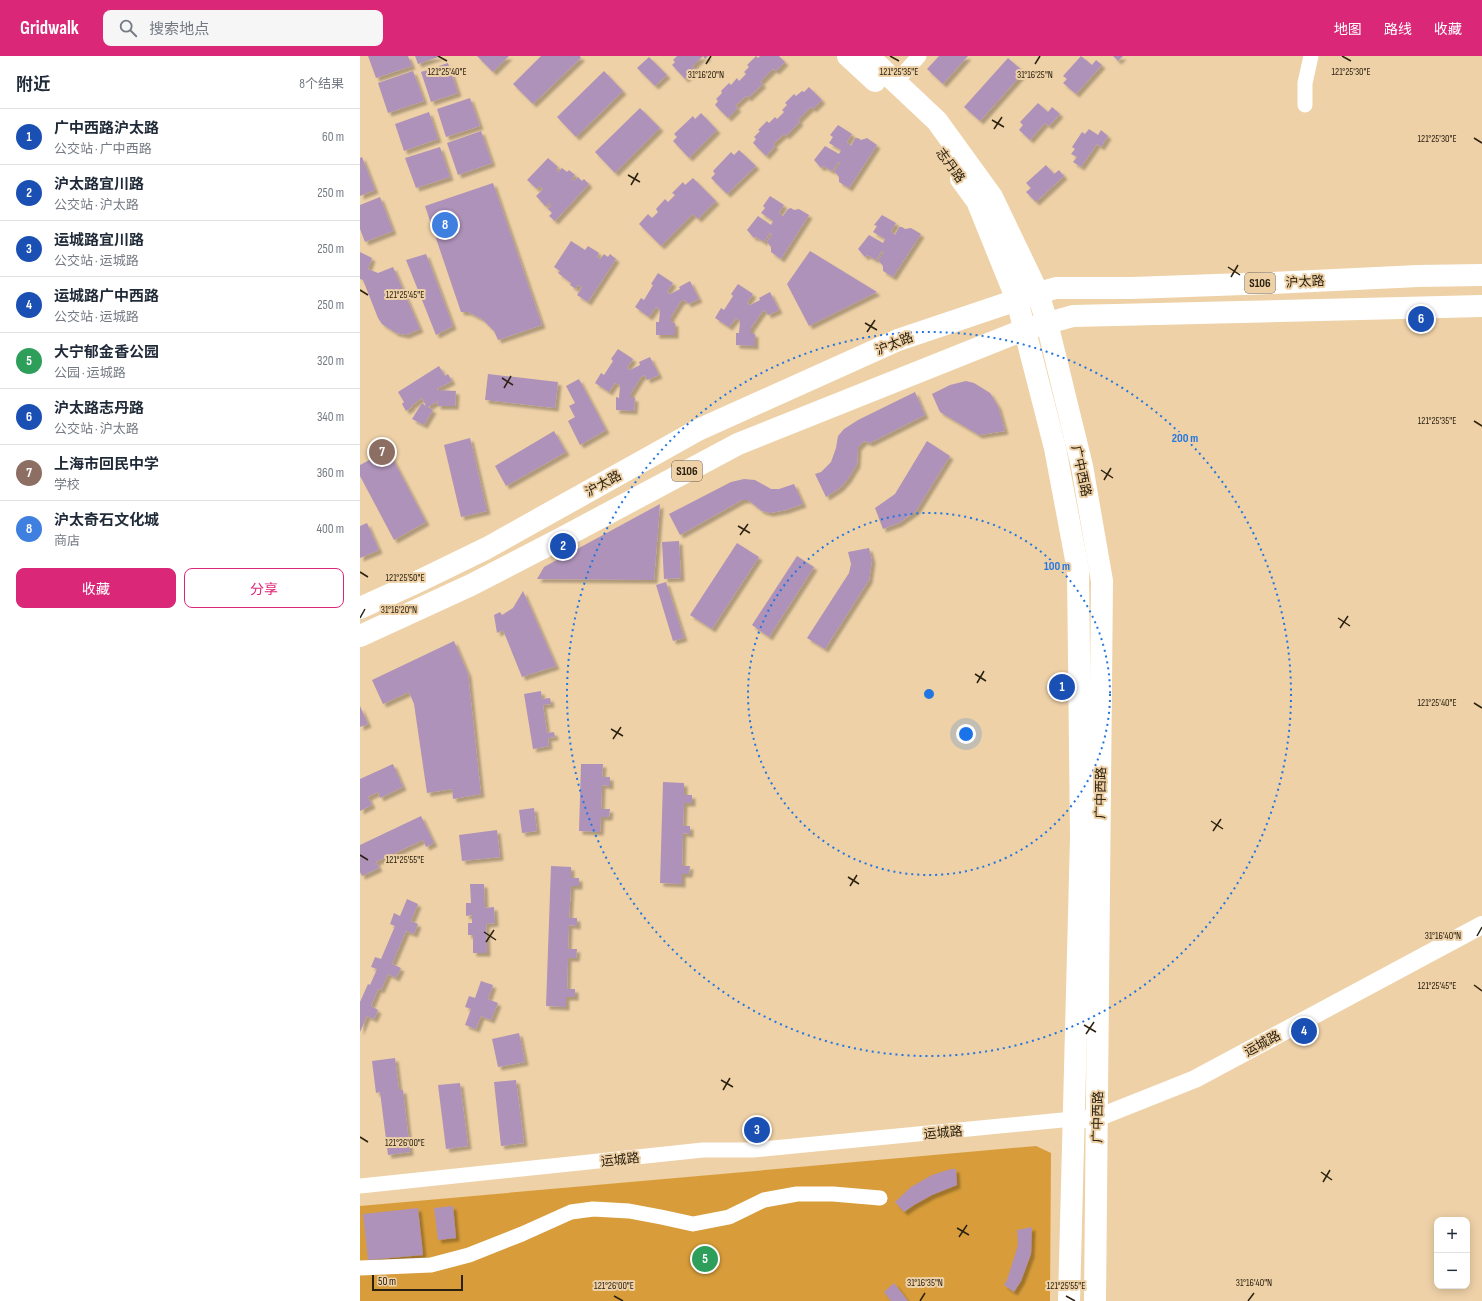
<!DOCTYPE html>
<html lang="zh">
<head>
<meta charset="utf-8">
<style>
	:root { --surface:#fff; --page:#f6f6f7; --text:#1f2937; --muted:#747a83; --line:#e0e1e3; --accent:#db2777 }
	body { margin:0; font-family:"Sofia Sans Condensed","Noto Sans SC",sans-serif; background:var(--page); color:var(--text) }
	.controls { position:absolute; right:12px; bottom:12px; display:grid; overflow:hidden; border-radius:8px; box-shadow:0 2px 10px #0003 }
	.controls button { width:36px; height:36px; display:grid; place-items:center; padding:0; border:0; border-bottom:1px solid var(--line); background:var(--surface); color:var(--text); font:20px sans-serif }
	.scale { position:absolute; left:12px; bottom:10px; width:91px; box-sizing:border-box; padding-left:4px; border:2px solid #2b2110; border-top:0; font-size:11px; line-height:14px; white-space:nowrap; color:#2b2110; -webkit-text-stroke:3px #eed1a7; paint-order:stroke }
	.you { position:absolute; left:606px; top:678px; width:14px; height:14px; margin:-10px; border:3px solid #fff; border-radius:50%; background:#1a73e8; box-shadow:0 0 0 6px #1a73e833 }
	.badge { display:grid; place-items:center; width:26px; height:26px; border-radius:50%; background:var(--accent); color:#fff; font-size:13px; font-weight:700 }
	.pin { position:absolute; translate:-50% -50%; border:2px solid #fff; box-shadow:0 1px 4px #0006 }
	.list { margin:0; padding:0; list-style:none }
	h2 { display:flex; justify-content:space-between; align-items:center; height:52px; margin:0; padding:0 16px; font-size:17px }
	h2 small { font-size:13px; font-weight:400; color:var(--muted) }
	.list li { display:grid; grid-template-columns:26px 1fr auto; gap:12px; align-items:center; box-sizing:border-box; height:56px; padding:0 16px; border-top:1px solid var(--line) }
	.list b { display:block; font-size:15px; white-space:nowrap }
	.list p { margin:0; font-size:13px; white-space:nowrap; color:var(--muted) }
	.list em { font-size:13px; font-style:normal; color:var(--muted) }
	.actions { display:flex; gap:8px; padding:12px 16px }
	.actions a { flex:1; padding:9px 0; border:1px solid var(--accent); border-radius:8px; text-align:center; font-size:14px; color:var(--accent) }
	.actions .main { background:var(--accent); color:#fff }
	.icon { flex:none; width:22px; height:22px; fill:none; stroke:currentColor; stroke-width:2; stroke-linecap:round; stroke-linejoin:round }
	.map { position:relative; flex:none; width:1122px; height:1245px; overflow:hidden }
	header { display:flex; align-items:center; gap:24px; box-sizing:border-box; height:56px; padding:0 20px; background:var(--accent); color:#fff }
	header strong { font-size:19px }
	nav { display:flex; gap:22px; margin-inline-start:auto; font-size:14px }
	.search { width:280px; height:36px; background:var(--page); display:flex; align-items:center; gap:10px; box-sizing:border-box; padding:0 14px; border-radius:8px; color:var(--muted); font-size:15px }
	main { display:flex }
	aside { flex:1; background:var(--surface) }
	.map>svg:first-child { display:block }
	.green { fill:#d89d3a }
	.building { fill:#ae92b9; filter:url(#shadow) }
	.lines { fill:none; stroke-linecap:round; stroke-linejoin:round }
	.minor { stroke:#fff; stroke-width:15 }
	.tertiary { stroke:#fff; stroke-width:18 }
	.primary { stroke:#fff; stroke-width:22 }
	.ticks { fill:none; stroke:#2b2110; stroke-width:1.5 }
	.ring { fill:none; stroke:#2276e1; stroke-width:2; stroke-dasharray:2 4 }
	.labels { text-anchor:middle; stroke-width:4; stroke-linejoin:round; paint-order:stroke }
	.shield { fill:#eed1a7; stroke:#66563d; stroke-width:1 }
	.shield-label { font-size:12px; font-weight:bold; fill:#2b2110 }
	.street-label { font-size:13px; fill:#2b2110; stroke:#eed1a7 }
	.ticks-label { font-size:10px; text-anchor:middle; fill:#2b2110; stroke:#eed1a7; stroke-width:4; stroke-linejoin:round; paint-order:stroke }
	.centre { fill:#2276e1; stroke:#eed1a7; stroke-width:2 }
	.ring-label { font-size:12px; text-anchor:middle; font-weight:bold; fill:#2276e1; stroke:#eed1a7; stroke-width:4; stroke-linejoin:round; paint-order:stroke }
</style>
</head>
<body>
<header>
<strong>Gridwalk</strong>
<div class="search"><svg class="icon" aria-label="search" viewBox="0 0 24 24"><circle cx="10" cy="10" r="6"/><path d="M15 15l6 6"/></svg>搜索地点</div>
<nav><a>地图</a><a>路线</a><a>收藏</a></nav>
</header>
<main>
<aside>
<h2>附近<small>8个结果</small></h2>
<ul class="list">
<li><span class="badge" style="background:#1a4fb4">1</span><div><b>广中西路沪太路</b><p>公交站 · 广中西路</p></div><em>60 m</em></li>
<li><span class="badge" style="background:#1a4fb4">2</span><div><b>沪太路宜川路</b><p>公交站 · 沪太路</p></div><em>250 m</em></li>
<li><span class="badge" style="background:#1a4fb4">3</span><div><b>运城路宜川路</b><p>公交站 · 运城路</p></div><em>250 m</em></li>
<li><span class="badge" style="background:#1a4fb4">4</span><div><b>运城路广中西路</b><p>公交站 · 运城路</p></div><em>250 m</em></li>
<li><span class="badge" style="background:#2e9e5b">5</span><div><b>大宁郁金香公园</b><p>公园 · 运城路</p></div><em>320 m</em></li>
<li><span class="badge" style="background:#1a4fb4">6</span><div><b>沪太路志丹路</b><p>公交站 · 沪太路</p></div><em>340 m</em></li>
<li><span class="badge" style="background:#8d6e63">7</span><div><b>上海市回民中学</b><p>学校</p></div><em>360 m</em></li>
<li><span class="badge" style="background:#3f7fe0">8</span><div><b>沪太奇石文化城</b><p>商店</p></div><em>400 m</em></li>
</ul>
<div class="actions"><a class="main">收藏</a><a>分享</a></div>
</aside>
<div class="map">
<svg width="1122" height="1245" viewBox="0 0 1122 1245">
	<defs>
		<filter id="shadow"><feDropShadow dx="3.5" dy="3.5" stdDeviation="1" flood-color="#0004"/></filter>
	</defs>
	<rect width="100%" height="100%" fill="#eed1a7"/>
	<!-- green -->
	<path class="green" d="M676 1090 691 1097 690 1245H0V1150Z"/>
	<!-- building -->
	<g class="building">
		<path d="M8 0H48L52 10 16 22Z"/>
		<path d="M55 0H81L58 8Z"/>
		<path d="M117 0H149L133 16Z"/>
		<path d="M181 0H220L221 2 173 48 153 28Z"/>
		<path d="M317 0H348L345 3 343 0 332 11 335 13 325 23 312 9 315 6 313 4Z"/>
		<path d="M396 0 398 2 400 0H419L425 6 416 15 413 13 400 26 403 28 388 42 386 40 375 50 378 52 368 62 355 49 358 45 356 43 362 37 361 35 369 27 371 29 377 22 379 25 386 18 384 16 389 11 387 9Z"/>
		<path d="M579 0H608L583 28 567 13Z"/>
		<path d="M721 0 732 9 736 4 742 9 716 38 703 27 707 23 703 20Z"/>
		<path d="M753 0H763L758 5Z"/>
		<path d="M289 1 307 19 295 30 277 12Z"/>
		<path d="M648 2 664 16 620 65 604 51Z"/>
		<path d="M88 7 98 37 71 46 61 16Z"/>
		<path d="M53 15 64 45 28 57 18 27Z"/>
		<path d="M244 15 263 35 216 81 197 61Z"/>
		<path d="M449 31 462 44 453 53 451 51 438 64 440 66 426 80 424 78 413 88 415 90 406 100 393 87 396 83 394 81 400 75 398 74 407 65 409 67 415 61 417 63 424 56 422 54 427 49 425 47 434 38 436 40 442 35 444 36Z"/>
		<path d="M110 42 120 70 86 81 77 53Z"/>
		<path d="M678 47 688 56 692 51 700 58 689 70 685 67 670 84 659 74 663 69 660 66Z"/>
		<path d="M280 52 300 72 255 117 235 96Z"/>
		<path d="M69 56 78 83 44 95 35 68Z"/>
		<path d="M341 57 357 74 329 102 313 85 317 81 314 78 333 60 335 63Z"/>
		<path d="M478 69 492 78 487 86 491 90 495 82H498L501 84 507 82 517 89 489 132 479 126V121L474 115 480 107 478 106 472 115 463 110 461 112 454 104 465 90 479 98 481 94 469 87 473 81 470 79Z"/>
		<path d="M729 73 738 79 741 74 748 80 741 91 737 88 721 111 713 106 717 101 711 98 715 93 712 91 722 76 725 78Z"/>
		<path d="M121 75 132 107 98 119 87 87Z"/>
		<path d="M80 91 90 121 56 132 45 102Z"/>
		<path d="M379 94 396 110 367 138 351 122 355 118 353 115 371 96 374 99Z"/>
		<path d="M2 101 15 134 0 140V102Z"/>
		<path d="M188 102 198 111 196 114 198 116 202 112 207 116 209 114 215 119 212 123 214 125 218 121 222 125 224 123 229 128 195 165 189 160 192 157 188 153 191 149 189 147 186 151 176 140 183 133 179 130 177 133 167 124Z"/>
		<path d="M686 109 694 118 699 114 704 120 676 146 666 136 671 132 666 127Z"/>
		<path d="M333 122 356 145 338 163 333 158 301 190 279 168 288 158 292 162 298 156 296 153 305 143 308 146 315 139 312 137 323 126 325 129Z"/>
		<path d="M133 127 182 269 138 284 134 275 122 263 108 256H101L65 150Z"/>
		<path d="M410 140 424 149 419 157 423 160 428 153 431 152 434 154 439 153 449 159 421 203 411 196V191L407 186 412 178 410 177 404 186 396 181 394 182 387 174 398 160 411 169 413 165 401 157 405 152 403 150Z"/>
		<path d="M20 141 33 175 5 186 0 173V149Z"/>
		<path d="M522 159 536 167 531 175 535 179 539 171H542L545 173 551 172 561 178 533 221 523 215V210L518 204 524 196 522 195 516 204 507 199 505 201 498 193 509 179 523 187 525 183 513 176 517 170 514 169Z"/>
		<path d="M211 185 225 194 228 190 239 197 237 201 240 203 244 198 248 201 250 198 256 203 228 246 217 239 222 231 218 229 216 233 210 229 211 227 198 217 200 215 194 211Z"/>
		<path d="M450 195 517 236 449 270 427 228Z"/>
		<path d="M0 196 12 202 8 213 18 217 33 211 60 273 46 279 36 277 22 268 18 262 3 224 0 223Z"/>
		<path d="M66 198 93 270 76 279 46 204Z"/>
		<path d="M298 217 313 227 307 236 310 238 320 233 319 231 330 225 339 243 328 248 325 244 321 245 311 261V266L315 267V279H296V266H299L300 254 296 251 289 261 275 251 281 242 284 244 293 229 291 228Z"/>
		<path d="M378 228 393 238 387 247 390 249 400 244 399 242 410 236 419 254 408 259 405 254 402 256 391 272V277L395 278V290L376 289V277H379L380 265 376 262 369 271 355 262 361 252 364 254 373 240 371 238Z"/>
		<path d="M258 293 273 303 267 312 270 314 280 309 279 306 290 301 299 319 287 324 285 319 281 321 271 337V342H275L274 355 256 354V341L259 342 260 329 255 327 249 336 235 327 241 317 244 319 253 305 251 303Z"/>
		<path d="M79 310 85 320 88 318 92 325 77 333 78 335V334L96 335 95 350H77L78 345 68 351 73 354 64 369 52 363 62 347 66 350 62 342 51 350 52 351 46 355 42 348 44 346 38 336Z"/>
		<path d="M128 318 198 326 195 352 125 344Z"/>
		<path d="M219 323 246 374 220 389 208 365 215 361 209 350 215 347 206 330Z"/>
		<path d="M606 325 614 327 630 337 638 350 645 375 619 379 580 356 572 338 590 329Z"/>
		<path d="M555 336 565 359 510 387 504 385 498 391 497 408 488 423 480 432 466 441 455 418 461 416 471 406 476 392 478 380 484 373 498 364Z"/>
		<path d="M194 375 206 396 146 430 135 410Z"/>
		<path d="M110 382 127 455 101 461 84 389Z"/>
		<path d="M567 385 590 400 556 455 539 467 523 473 515 452 535 438Z"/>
		<path d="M28 394 66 466 34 484 0 420V409Z"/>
		<path d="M384 423 395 424 411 433H419L434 428 443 448 426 454 410 457 402 455 388 444H382L320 479 309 458 371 426Z"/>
		<path d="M300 448 294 524 177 523 184 511Z"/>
		<path d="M7 467 19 494 0 502V470Z"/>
		<path d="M319 485 321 522 304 523 302 486Z"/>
		<path d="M377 487 399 501 352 573 330 559Z"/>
		<path d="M509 492 512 504 509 524 465 593 447 582 489 517 491 508 488 496Z"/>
		<path d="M437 500 454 511 409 581 392 569Z"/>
		<path d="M306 526 324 582 313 585 296 529Z"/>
		<path d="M163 535 196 610 162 621 143 574 137 577 134 559 140 556 142 559 153 552Z"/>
		<path d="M94 585 108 618 121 738 93 743 92 733 67 737 54 648 49 636 23 648 12 624Z"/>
		<path d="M181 635 182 643 190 642 191 648 183 649 187 677 194 676 195 681 188 682 189 690 173 693 164 638Z"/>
		<path d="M0 650 8 668 0 671Z"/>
		<path d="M33 708 43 731 20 742 18 736 8 741 12 749 0 755V723Z"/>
		<path d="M221 708H243L242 721H250V730L242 729 241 753H250L249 761H241L240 776 219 775Z"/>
		<path d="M303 726 324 727V739H332V747H324L323 770H330V778L323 777 322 810H330L329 818H322V828L300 827Z"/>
		<path d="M174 752 177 775 162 777 159 754Z"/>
		<path d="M61 760 74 787 66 791 63 784 16 806 19 812 2 820 0 816V789Z"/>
		<path d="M137 774 140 801 102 805 99 779Z"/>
		<path d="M191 810 211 811V822H219V830H211L209 862H217V870L209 869 208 893H217L216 902H208L207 933H215V941H206V951L186 950Z"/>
		<path d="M110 828H124L125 852 134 851 135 867 126 868 127 897H113V879H108V867H112V859L106 860V847H111Z"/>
		<path d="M47 843 58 848 51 865 58 868 54 878 46 875 32 908 41 912 36 922 28 918 21 934 18 933 11 950 18 954 14 963 7 960 0 976V946L8 928 10 929 17 913 11 911 15 901 21 903 35 870 30 868 34 857 40 860Z"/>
		<path d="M121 925 133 929 128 943 138 947 131 964 121 960 116 973 105 969 111 953 105 951 109 940 115 942Z"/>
		<path d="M159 977 165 1006 138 1011 132 983Z"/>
		<path d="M35 1002 39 1034H43L50 1096 28 1099 20 1036 16 1037 12 1005Z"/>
		<path d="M156 1024 164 1087 141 1090 134 1026Z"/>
		<path d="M100 1027 108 1090 86 1093 78 1029Z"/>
		<path d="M591 1113H596L597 1129 572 1139 554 1149 544 1156 535 1146 551 1131 572 1119Z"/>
		<path d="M93 1150 96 1182 78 1184 74 1152Z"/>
		<path d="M58 1152 63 1199 8 1204 3 1158Z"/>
		<path d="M672 1171 671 1198 661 1225 654 1236 644 1229 647 1224 658 1189 657 1174Z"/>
		<path d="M534 1227 548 1245H531L524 1236Z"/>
	</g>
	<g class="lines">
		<!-- minor -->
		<g class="minor">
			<path d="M536 26 559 0"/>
			<path d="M945 49V27L951 0"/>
			<path d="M0 1130 343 1094H393L713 1063"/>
			<path d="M0 1212 71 1209 109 1199 162 1178 211 1156 233 1153 269 1155 301 1161 333 1168 369 1161 404 1144 437 1138H473L520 1142"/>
		</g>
		<!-- tertiary -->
		<path class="tertiary" d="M725 1063 737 1062 835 1023 1122 869"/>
		<!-- primary -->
		<g class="primary">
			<path d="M488 0 515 25"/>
			<path d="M508 0 577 65 632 141 678 237 687 267 722 410 742 525 735 1245"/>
			<path d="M601 123 617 145 657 244 695 392 718 514 721 781 709 1245"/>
			<path d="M0 552 51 529 127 492 338 374 538 284 678 237 696 232H772L912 227 1058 220 1122 219"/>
			<path d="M0 580 111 529 200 483 378 388 666 273 713 260 1122 250"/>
		</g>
	</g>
	<!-- ticks -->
	<path class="ticks" d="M78 0 87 5M530 0 539 5M982 0 991 5M346 8 351 0M675 8 680 0M632 64 644 71M634 73 642 61M1114 82 1122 87M268 119 280 126M271 129 278 117M868 211 880 219M871 221 878 209M0 234 8 239M505 267 517 274M507 276 515 264M142 322 153 329M144 332 151 320M1114 365 1122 370M741 414 753 422M744 424 751 412M378 470 390 477M380 479 388 468M0 516 8 521M0 562 5 553M978 562 990 570M980 572 988 560M615 618 626 625M617 627 624 615M1114 647 1122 652M251 673 263 680M253 683 261 671M851 765 863 773M853 775 861 763M0 799 8 804M488 821 499 828M490 830 497 819M124 876 136 884M1117 880 1122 871M126 886 134 874M1114 929 1122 935M724 969 736 976M726 978 734 966M361 1024 373 1031M363 1034 370 1022M0 1081 8 1086M961 1116 972 1124M963 1126 970 1114M597 1172 609 1179M599 1181 607 1169M254 1240 263 1245M706 1240 715 1245M560 1245 565 1237M888 1245 894 1237"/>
	<!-- distance rings -->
	<g class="ring">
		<circle cx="569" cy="638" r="181"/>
		<circle cx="569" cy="638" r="362"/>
	</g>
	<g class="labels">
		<!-- shield labels -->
		<g class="shield">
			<rect x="885" y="217" width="30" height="20" rx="3"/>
			<rect x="312" y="405" width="30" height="20" rx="3"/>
		</g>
		<g class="shield-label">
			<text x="900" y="231">S106</text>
			<text x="327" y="419">S106</text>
		</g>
		<!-- street labels -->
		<g class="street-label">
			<text transform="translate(591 109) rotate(54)" y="5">志丹路</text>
			<text transform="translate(945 225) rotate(-3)" y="5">沪太路</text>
			<text transform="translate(534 287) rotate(-22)" y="5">沪太路</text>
			<text transform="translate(722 415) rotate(78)" y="5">广中西路</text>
			<text transform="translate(243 427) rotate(-29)" y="5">沪太路</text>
			<text transform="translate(740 737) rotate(-89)" y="5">广中西路</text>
			<text transform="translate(902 987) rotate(-28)" y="5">运城路</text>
			<text transform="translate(737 1061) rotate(-89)" y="5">广中西路</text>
			<text transform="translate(583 1076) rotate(-5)" y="5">运城路</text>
			<text transform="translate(260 1103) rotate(-6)" y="5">运城路</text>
		</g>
	</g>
	<g class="ticks-label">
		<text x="539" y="19">121°25'35"E</text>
		<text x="991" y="19">121°25'30"E</text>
		<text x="87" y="19">121°25'40"E</text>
		<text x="346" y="22">31°16'20"N</text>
		<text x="675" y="22">31°16'25"N</text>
		<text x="1077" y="86">121°25'30"E</text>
		<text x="45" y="242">121°25'45"E</text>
		<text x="1077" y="368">121°25'35"E</text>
		<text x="45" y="525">121°25'50"E</text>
		<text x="39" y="557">31°16'20"N</text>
		<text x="1077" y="650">121°25'40"E</text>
		<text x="45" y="807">121°25'55"E</text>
		<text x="1083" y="883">31°16'40"N</text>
		<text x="1077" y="933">121°25'45"E</text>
		<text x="45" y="1090">121°26'00"E</text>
		<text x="565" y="1230">31°16'35"N</text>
		<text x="894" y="1230">31°16'40"N</text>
		<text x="254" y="1233">121°26'00"E</text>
		<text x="706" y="1233">121°25'55"E</text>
	</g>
	<circle cx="569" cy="638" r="6" class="centre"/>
	<g class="ring-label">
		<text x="825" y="386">200 m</text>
		<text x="697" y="514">100 m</text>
	</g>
</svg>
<div class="controls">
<button>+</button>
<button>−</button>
</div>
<div class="scale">50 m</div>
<div class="you"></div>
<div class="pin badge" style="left:702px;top:631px;background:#1a4fb4">1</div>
<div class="pin badge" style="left:203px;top:490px;background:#1a4fb4">2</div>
<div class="pin badge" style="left:397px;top:1074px;background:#1a4fb4">3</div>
<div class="pin badge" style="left:944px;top:975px;background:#1a4fb4">4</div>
<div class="pin badge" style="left:345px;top:1203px;background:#2e9e5b">5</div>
<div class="pin badge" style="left:1061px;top:263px;background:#1a4fb4">6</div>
<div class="pin badge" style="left:22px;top:396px;background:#8d6e63">7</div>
<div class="pin badge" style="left:85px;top:169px;background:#3f7fe0">8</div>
</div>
</main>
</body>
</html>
